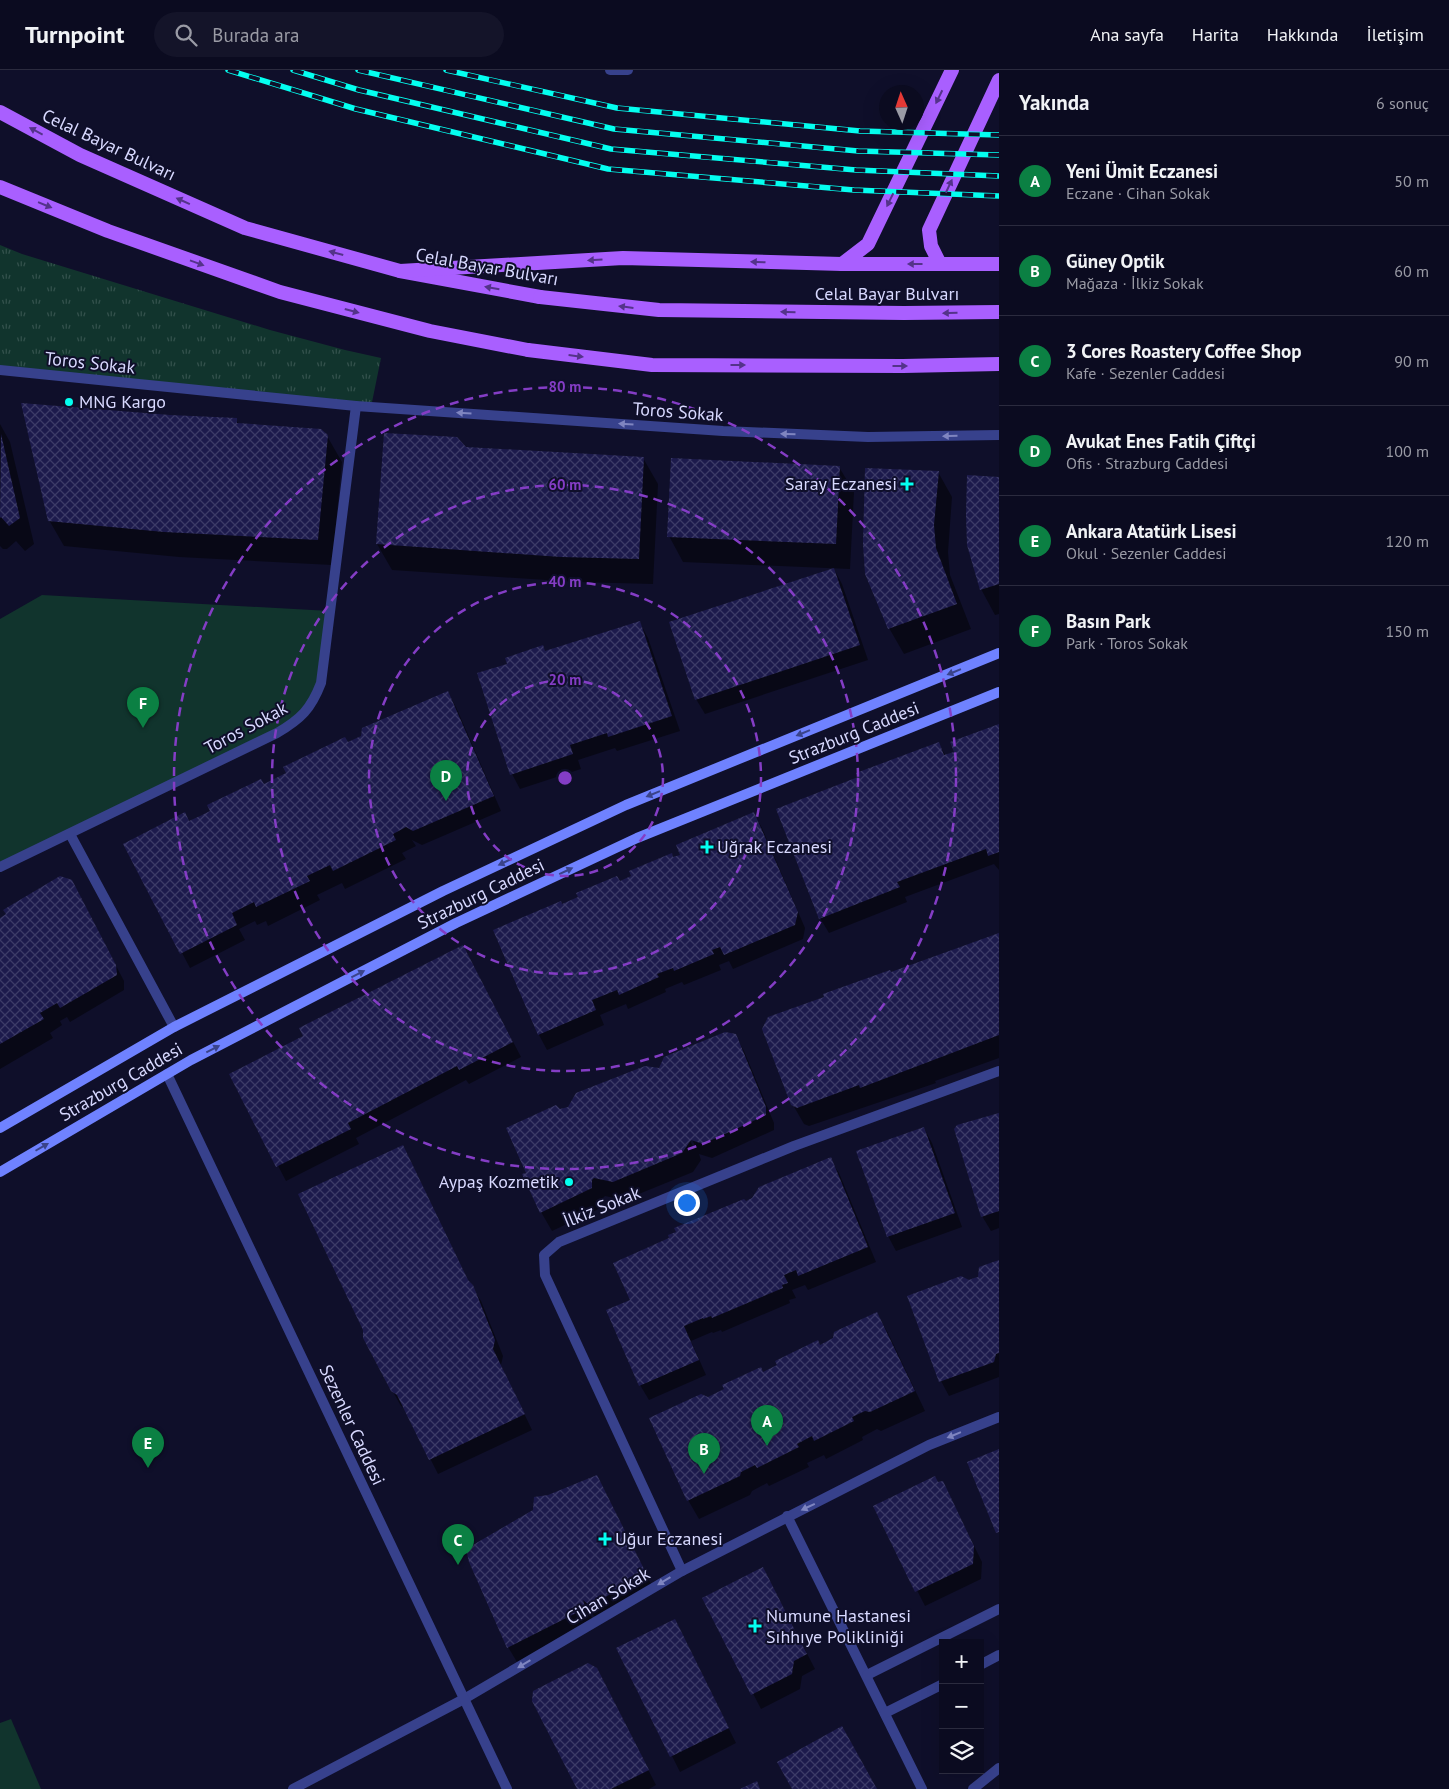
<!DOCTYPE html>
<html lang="tr">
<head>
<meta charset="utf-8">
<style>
	:root { --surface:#0b0b20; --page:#141429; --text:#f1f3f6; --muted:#9a9ba5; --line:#2b2b3e; --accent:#0b8043 }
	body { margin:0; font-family:"PT Sans",sans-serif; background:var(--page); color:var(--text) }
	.controls { position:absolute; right:15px; bottom:15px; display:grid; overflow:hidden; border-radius:0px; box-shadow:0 5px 20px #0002 }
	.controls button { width:45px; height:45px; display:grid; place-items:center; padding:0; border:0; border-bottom:1px solid var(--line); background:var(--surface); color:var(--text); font:25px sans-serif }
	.compass { position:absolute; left:879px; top:15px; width:45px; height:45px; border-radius:50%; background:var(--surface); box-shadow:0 5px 20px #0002; rotate:357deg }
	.you { position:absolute; left:686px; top:1132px; width:18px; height:18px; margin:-12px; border:4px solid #fff; border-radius:50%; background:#1a73e8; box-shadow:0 0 0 8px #1a73e833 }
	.badge { display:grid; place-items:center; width:32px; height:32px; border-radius:50%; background:var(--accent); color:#fff; font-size:16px; font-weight:700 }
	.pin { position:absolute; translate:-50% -41px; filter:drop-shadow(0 1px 2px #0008) }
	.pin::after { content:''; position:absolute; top:26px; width:18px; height:15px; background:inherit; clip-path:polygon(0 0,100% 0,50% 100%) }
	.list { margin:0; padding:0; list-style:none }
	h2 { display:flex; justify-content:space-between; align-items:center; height:65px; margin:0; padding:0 20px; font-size:21px }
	h2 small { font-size:16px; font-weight:400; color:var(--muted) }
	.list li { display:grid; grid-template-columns:32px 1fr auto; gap:15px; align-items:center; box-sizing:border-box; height:90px; padding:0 20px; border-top:1px solid var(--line) }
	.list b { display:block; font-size:19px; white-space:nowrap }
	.list p { margin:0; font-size:16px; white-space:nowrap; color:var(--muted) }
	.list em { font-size:16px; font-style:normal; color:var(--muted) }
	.icon { flex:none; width:28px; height:28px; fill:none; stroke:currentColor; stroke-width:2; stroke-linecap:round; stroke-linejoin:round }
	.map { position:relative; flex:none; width:999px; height:1719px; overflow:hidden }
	header { display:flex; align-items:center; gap:30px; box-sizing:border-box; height:70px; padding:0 25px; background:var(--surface); border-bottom:1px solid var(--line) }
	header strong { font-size:24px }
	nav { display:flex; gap:28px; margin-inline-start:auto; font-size:18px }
	.search { width:350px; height:45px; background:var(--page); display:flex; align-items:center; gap:12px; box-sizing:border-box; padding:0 18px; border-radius:28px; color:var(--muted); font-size:19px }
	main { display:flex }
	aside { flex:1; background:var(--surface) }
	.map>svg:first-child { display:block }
	.grass { fill:url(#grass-tufts) }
	.green { fill:#11342d }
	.shadow { fill:#0007; fill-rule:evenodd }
	.building { fill:url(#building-cross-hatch) }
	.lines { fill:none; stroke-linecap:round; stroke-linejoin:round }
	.service { stroke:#37418c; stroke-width:10 }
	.minor { stroke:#37418c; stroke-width:10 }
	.tertiary { stroke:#37418c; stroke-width:10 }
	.secondary { stroke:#6f82ff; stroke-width:10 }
	.primary { stroke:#a95fff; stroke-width:14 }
	.rail-casing { stroke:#04fff0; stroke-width:5.5 }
	.rail { stroke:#0f0f2a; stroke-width:4; stroke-dasharray:11; stroke-linecap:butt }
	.primary-bridge { stroke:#a95fff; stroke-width:14 }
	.oneway { fill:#54338a }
	.oneway2 { fill:#7f85c0 }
	.oneway3 { fill:#3a438a }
	.ring { fill:none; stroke:#843dc5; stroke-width:2.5; stroke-dasharray:9 6 }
	.poi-dot { fill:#04fff0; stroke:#0f0f2a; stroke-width:2 }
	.labels { text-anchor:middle; stroke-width:4; stroke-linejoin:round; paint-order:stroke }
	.street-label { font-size:18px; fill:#d8d9ff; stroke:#0f0f2a }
	.poi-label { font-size:18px; fill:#d8d9ff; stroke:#0f0f2a; text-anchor:start }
	.centre { fill:#843dc5; stroke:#0f0f2a; stroke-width:2.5 }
	.ring-label { font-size:15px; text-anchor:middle; font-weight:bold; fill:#843dc5; stroke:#0f0f2a; stroke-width:4; stroke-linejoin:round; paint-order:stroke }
</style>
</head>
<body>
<header>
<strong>Turnpoint</strong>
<div class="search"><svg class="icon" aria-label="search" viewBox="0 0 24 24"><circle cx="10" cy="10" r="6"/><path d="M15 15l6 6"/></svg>Burada ara</div>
<nav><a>Ana sayfa</a><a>Harita</a><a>Hakkında</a><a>İletişim</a></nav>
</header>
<main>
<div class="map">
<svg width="999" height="1719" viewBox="0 0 999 1719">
	<defs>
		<pattern id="grass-tufts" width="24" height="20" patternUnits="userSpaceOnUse" patternTransform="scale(1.25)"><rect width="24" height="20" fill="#11342d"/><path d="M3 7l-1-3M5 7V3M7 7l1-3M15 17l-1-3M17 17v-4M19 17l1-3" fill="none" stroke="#33514c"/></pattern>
		<pattern id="building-cross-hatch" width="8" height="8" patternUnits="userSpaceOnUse" patternTransform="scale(1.25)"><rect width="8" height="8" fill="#1c1a4c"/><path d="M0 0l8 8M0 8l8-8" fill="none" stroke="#3c3b67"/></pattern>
	</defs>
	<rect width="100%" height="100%" fill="#0f0f2a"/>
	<!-- grass -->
	<path class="grass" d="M0 175 22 184 270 260 345 280 381 288 371 337 0 300Z"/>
	<!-- green -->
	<g class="green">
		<path d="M42 525 330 541 321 613 295 653 0 797V549Z"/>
		<path d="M11 1649 41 1719H0V1653Z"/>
	</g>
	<!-- shadow -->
	<g class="shadow">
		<path d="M170 346 236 350 239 354 327 366 342 392 332 495 179 487 64 476 49 450Z"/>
		<path d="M0 354 10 372 34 474 25 481 16 471 7 479H3L0 476Z"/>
		<path d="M465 378 643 388 658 414 653 514 577 512 392 500 377 474Z"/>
		<path d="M839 397 854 422 850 499 683 492 669 466Z"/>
		<path d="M938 402 952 427 948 482 950 505 971 559 904 584 889 558Z"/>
		<path d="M999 408V544L995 545 981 519Z"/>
		<path d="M834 499 842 514 868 590 705 644 696 629Z"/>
		<path d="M640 553 648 568 680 661 617 681 615 678 578 690 581 699 520 719 512 704 508 594Z"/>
		<path d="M448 623 456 637 501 741 422 775 412 770 416 776 402 783 406 789 345 819 342 813 317 825 320 830 268 856 266 851 257 855 255 851 239 859 245 870 190 898 125 775 189 752Z"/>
		<path d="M999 656V800L994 794 905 827 907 832 829 863 820 848 859 708 938 673 946 686 955 683Z"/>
		<path d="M754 743 762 758 805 858 803 869 733 899 729 891 719 895 721 900 684 915 682 912 665 919 666 922 628 939 626 934 600 945 604 955 547 980 539 965 494 860 620 812 682 785Z"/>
		<path d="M80 827 124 911V920L70 952 67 947 60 951 62 955 50 963 53 968 0 999V849Z"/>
		<path d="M999 865V988L935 1011 936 1013 809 1056 804 1054 793 1035 891 904Z"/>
		<path d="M471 891 521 987 469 1014 466 1010 356 1068 359 1074 286 1111 230 1004 305 967Z"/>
		<path d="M735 965 744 981 774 1053V1060L712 1088 699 1084 701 1090 693 1102 624 1130 605 1126 602 1129 603 1137 552 1161 541 1142 528 1103 559 1040 569 1038 661 1000ZM666 1016H669L695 1076 693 1077Z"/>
		<path d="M999 1044V1158L991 1161 982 1146Z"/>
		<path d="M924 1058 932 1073 962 1157 896 1181 888 1166Z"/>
		<path d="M830 1089 839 1103 876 1192 808 1220 805 1215 792 1220 796 1228 789 1230 790 1233 722 1262 721 1260 713 1263 712 1262 691 1271 706 1305 649 1330 640 1315 631 1230 745 1133Z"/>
		<path d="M999 1192V1307L949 1326 941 1311 969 1211 979 1207Z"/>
		<path d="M469 1213 481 1231 503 1286 501 1295 532 1360 438 1404 405 1339 401 1336 392 1320Z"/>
		<path d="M877 1244 888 1263 925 1341 881 1361 877 1359 862 1367 863 1370 826 1389 824 1385 807 1393 809 1397 769 1416 767 1413 752 1421 750 1425 699 1449 688 1430 708 1328 820 1276Z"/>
		<path d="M938 1414 950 1427 982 1492 981 1509 925 1536 875 1437Z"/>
		<path d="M605 1421 653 1518 599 1550 590 1542 593 1552 589 1556 517 1592 508 1577 470 1492Z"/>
		<path d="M763 1498 815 1599 802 1606 800 1619 761 1639 704 1528Z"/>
		<path d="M675 1551 736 1673 680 1702 618 1578Z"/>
		<path d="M605 1615 656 1715 649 1719H578Z"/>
	</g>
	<!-- building -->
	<g class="building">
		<path d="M21 333 170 345 237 348V353L321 359 328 365 318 470 164 462 48 451Z"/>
		<path d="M384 363 457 367 466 377 644 387 639 489 561 487 376 474Z"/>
		<path d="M1 364 20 448 9 456 1 447 0 448Z"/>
		<path d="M671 388 840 396 836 474 667 467Z"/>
		<path d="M865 398 939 401 934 455 936 478 957 534 888 559 865 504 863 474Z"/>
		<path d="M967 405 999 407V514L980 520 967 475 966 445Z"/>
		<path d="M834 498 860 575 695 630 669 552Z"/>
		<path d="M640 551 672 646 608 667 607 663 570 675 573 684 510 705 477 603 507 594 505 588 543 575 545 581Z"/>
		<path d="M448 621 494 726 413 761 406 757 393 764 396 770 333 801 330 795 307 806 310 811 256 837 254 832 232 843 237 855 180 884 123 774 185 742 189 751 200 746 210 741 207 735 261 709 264 714 286 703 283 697 345 667 348 672 361 666 362 658Z"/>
		<path d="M999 654V782L988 786 986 779 897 812 900 817 819 849 776 739 858 707 856 703 939 672 944 685 954 682 950 672Z"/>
		<path d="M754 742 798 842 795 855 724 885 720 877 712 880 714 884 674 901 673 898 657 904 659 907 619 925 617 920 592 930 596 940 538 965 493 860 561 831 562 834 578 827 576 823 617 806 620 811 631 806 629 801 672 783 673 787 680 785 676 775Z"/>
		<path d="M60 806 72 810 116 895 117 905 60 938 57 933 52 936 40 943 44 949 0 974V848L6 844 3 840Z"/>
		<path d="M999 863V965L860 1018 859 1015 797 1038 791 1035 762 959 768 947 824 927 823 924 890 900 891 902Z"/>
		<path d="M463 875 513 972 459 1000 457 996 348 1053 351 1059 276 1097 229 1004 303 966 299 958Z"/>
		<path d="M725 962 736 964 766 1037V1045L703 1074 691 1070 682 1083 613 1112 594 1108 592 1110V1118L540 1143 522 1104 526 1103 506 1058 556 1035 560 1039 568 1037 576 1023 645 996 659 998 664 987Z"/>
		<path d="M999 1043V1141L981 1147 954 1059 957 1055Z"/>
		<path d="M924 1057 955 1143 887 1167 856 1081Z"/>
		<path d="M403 1075 468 1210 473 1215 495 1270 493 1279 525 1344 429 1390 397 1325 391 1321 363 1268V1260L298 1124Z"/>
		<path d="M831 1087 868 1177 798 1206 796 1200 784 1205 788 1213 782 1215 783 1218 712 1248 711 1246 703 1249V1248L684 1256 699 1290 639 1316 606 1240 630 1230 613 1193 669 1168 668 1165 676 1162 674 1158 744 1129 746 1131 752 1128 759 1117Z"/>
		<path d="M999 1190V1283L996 1284 994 1292 939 1312 907 1226 961 1206 969 1210 974 1208 978 1207 979 1197Z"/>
		<path d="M877 1242 915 1321 870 1342 865 1341 852 1347 854 1351 814 1371 812 1366 797 1374 799 1377 757 1398 755 1395 741 1402 740 1406 687 1431 649 1348 701 1324 708 1327 724 1319 722 1315 761 1297 763 1302 777 1295 775 1291 818 1270 820 1275 833 1268 834 1262Z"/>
		<path d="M999 1379V1462L996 1463 967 1392Z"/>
		<path d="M597 1405 646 1503 590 1536 583 1530 585 1536 580 1541 507 1578 469 1492 466 1479 533 1440 534 1427 548 1425Z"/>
		<path d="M935 1406 938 1412 943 1411 974 1476 973 1494 915 1522 873 1436Z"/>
		<path d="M763 1497 807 1584 794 1591 792 1604 751 1625 702 1528Z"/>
		<path d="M675 1549 729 1658 670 1687 616 1578Z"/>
		<path d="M588 1593 597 1598 649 1700 611 1719H577L532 1631 533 1621Z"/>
		<path d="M842 1656 877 1719H792L777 1692Z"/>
		<path d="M757 1711 760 1719H740Z"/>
	</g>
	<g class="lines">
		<!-- service -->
		<g class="service">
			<path d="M787 1446 922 1719"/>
			<path d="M980 1595 999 1585"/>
			<path d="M867 1605 999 1539"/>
			<path d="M885 1643 943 1614"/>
		</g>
		<!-- minor -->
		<g class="minor">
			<path d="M0 300 356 336 723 361 868 367 999 365"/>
			<path d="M70 764 174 957"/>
			<path d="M0 797 277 663C301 649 311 639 321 613L356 336"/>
			<path d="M682 1501 545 1205 544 1185 559 1172 794 1076 999 1001"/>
			<path d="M293 1719 464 1629 682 1501 929 1375 999 1347"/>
			<path d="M973 1719 999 1698"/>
		</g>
		<!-- tertiary -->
		<g class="tertiary">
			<path d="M610 0H628"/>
			<path d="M167 1004 507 1719"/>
		</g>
		<!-- secondary -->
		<g class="secondary">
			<path d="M0 1058 174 957 443 821 626 735 999 583"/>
			<path d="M0 1102 191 990 456 853 637 768 999 622"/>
		</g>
		<!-- primary -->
		<g class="primary">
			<path d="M0 42 80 85 245 158 400 201 540 227"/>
			<path d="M0 117 108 161 280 222 430 261 528 280"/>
			<path d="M842 194 868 174 952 0"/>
			<path d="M940 194 931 176 929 160 999 10"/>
			<path d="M400 201 623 188 842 194H999"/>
		</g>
		<defs>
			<g id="rail">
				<path d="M228 0 356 39 608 99 854 120 999 126"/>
				<path d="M293 0 359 20 611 79 856 100 999 106"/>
				<path d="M358 0 614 59 858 81 999 85"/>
				<path d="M446 0 617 38 860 61 999 65"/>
			</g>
		</defs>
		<!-- rail casing -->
		<use href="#rail" class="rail-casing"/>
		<!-- rail -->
		<use href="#rail" class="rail"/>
		<!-- primary-bridge -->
		<g class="primary-bridge">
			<path d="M540 227 659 240 904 243 999 242"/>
			<path d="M528 280 652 295 903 296 999 294"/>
		</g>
	</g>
	<!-- one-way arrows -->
	<defs><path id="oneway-solid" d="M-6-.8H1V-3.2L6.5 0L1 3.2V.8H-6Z" transform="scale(1.25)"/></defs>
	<g class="oneway">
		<use href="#oneway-solid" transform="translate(939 27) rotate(116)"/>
		<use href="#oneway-solid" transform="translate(36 61) rotate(-152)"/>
		<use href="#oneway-solid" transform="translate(949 116) rotate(-65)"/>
		<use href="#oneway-solid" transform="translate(890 130) rotate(116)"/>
		<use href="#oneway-solid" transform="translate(183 131) rotate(-156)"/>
		<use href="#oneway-solid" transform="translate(45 135) rotate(22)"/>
		<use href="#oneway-solid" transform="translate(336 183) rotate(-165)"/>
		<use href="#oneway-solid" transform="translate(595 190) rotate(177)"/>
		<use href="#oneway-solid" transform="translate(758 192) rotate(-178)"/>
		<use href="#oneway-solid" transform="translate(197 193) rotate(20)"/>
		<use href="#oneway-solid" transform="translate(915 194) rotate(180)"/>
		<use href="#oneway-solid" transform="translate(492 218) rotate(-170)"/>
		<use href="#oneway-solid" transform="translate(626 237) rotate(-173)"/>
		<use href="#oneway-solid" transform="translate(352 241) rotate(15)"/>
		<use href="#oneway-solid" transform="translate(788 242) rotate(-179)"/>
		<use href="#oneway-solid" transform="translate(950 243) rotate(179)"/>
		<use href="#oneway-solid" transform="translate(576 286) rotate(7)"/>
		<use href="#oneway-solid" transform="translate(738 295)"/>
		<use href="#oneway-solid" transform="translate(900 296)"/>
	</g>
	<g class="oneway2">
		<use href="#oneway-solid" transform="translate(464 343) rotate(-176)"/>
		<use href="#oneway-solid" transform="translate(626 354) rotate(-176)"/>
		<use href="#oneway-solid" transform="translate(788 364) rotate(-178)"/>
		<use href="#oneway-solid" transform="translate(950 366) rotate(179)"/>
		<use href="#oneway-solid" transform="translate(954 1365) rotate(158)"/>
		<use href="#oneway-solid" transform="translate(808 1437) rotate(155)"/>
		<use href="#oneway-solid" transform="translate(664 1511) rotate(149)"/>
		<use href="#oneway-solid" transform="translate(524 1594) rotate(149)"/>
	</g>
	<g class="oneway3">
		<use href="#oneway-solid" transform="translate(954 602) rotate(158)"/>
		<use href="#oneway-solid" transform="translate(803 663) rotate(158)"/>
		<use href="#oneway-solid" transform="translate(653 724) rotate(158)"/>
		<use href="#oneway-solid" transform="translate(505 792) rotate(155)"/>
		<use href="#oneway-solid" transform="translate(566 801) rotate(-25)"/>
		<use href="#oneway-solid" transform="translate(358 904) rotate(-27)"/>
		<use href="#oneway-solid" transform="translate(213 979) rotate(-27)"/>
		<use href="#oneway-solid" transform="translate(42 1077) rotate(-30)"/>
	</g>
	<!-- distance rings -->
	<g class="ring">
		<circle cx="565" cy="708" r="98"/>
		<circle cx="565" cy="708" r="196"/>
		<circle cx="565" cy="708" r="293"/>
		<circle cx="565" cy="708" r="391"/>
	</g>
	<!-- markers -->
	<g class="poi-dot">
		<circle cx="69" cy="332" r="5"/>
		<path d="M904.5 406.5h5v5h5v5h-5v5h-5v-5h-5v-5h5z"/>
		<path d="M704.5 769.5h5v5h5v5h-5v5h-5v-5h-5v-5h5z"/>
		<circle cx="569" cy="1112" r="5"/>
		<path d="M602.5 1461.5h5v5h5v5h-5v5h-5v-5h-5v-5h5z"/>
		<path d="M752.5 1548.5h5v5h5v5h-5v5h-5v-5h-5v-5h5z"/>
	</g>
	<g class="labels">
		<!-- street labels -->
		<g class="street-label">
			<text transform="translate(109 75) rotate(25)" y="6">Celal Bayar Bulvarı</text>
			<text transform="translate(487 197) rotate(10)" y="6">Celal Bayar Bulvarı</text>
			<text x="887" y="230">Celal Bayar Bulvarı</text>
			<text transform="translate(90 293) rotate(6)" y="6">Toros Sokak</text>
			<text transform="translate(678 342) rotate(4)" y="6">Toros Sokak</text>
			<text transform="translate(246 658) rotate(-28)" y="6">Toros Sokak</text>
			<text transform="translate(854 663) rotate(-22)" y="6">Strazburg Caddesi</text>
			<text transform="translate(481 824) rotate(-26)" y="6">Strazburg Caddesi</text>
			<text transform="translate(121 1012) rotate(-30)" y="6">Strazburg Caddesi</text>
			<text transform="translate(602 1137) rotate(-22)" y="6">İlkiz Sokak</text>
			<text transform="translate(352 1355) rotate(65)" y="6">Sezenler Caddesi</text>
			<text transform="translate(608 1526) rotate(-31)" y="6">Cihan Sokak</text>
		</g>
		<!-- poi labels -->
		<g class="poi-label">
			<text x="79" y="338">MNG Kargo</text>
			<text x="897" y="420" text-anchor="end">Saray Eczanesi</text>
			<text x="717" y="783">Uğrak Eczanesi</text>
			<text x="559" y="1118" text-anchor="end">Aypaş Kozmetik</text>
			<text x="615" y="1475">Uğur Eczanesi</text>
			<text x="766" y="1552">Numune Hastanesi<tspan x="766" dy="21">Sıhhıye Polikliniği</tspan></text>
		</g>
	</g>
	<circle cx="565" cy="708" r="8" class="centre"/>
	<g class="ring-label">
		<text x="565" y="322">80 m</text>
		<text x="565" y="420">60 m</text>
		<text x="565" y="517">40 m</text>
		<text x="565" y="615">20 m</text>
	</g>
</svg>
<div class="controls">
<button>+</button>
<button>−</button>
<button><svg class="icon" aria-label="layers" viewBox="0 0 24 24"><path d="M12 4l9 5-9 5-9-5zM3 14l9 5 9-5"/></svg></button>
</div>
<svg class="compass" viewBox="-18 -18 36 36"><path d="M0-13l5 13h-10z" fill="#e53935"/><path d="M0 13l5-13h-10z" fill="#9a9ba5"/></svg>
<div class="you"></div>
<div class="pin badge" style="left:767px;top:1376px">A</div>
<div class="pin badge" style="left:704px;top:1404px">B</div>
<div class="pin badge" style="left:458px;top:1495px">C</div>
<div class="pin badge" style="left:446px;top:731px">D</div>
<div class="pin badge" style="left:148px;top:1398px">E</div>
<div class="pin badge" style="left:143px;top:658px">F</div>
</div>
<aside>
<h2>Yakında<small>6 sonuç</small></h2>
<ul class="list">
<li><span class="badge">A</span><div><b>Yeni Ümit Eczanesi</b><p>Eczane · Cihan Sokak</p></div><em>50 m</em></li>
<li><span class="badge">B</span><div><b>Güney Optik</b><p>Mağaza · İlkiz Sokak</p></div><em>60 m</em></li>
<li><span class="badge">C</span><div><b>3 Cores Roastery Coffee Shop</b><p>Kafe · Sezenler Caddesi</p></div><em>90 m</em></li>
<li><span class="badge">D</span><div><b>Avukat Enes Fatih Çiftçi</b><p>Ofis · Strazburg Caddesi</p></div><em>100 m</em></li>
<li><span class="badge">E</span><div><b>Ankara Atatürk Lisesi</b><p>Okul · Sezenler Caddesi</p></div><em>120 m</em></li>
<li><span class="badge">F</span><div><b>Basın Park</b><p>Park · Toros Sokak</p></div><em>150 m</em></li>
</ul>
</aside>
</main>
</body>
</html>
